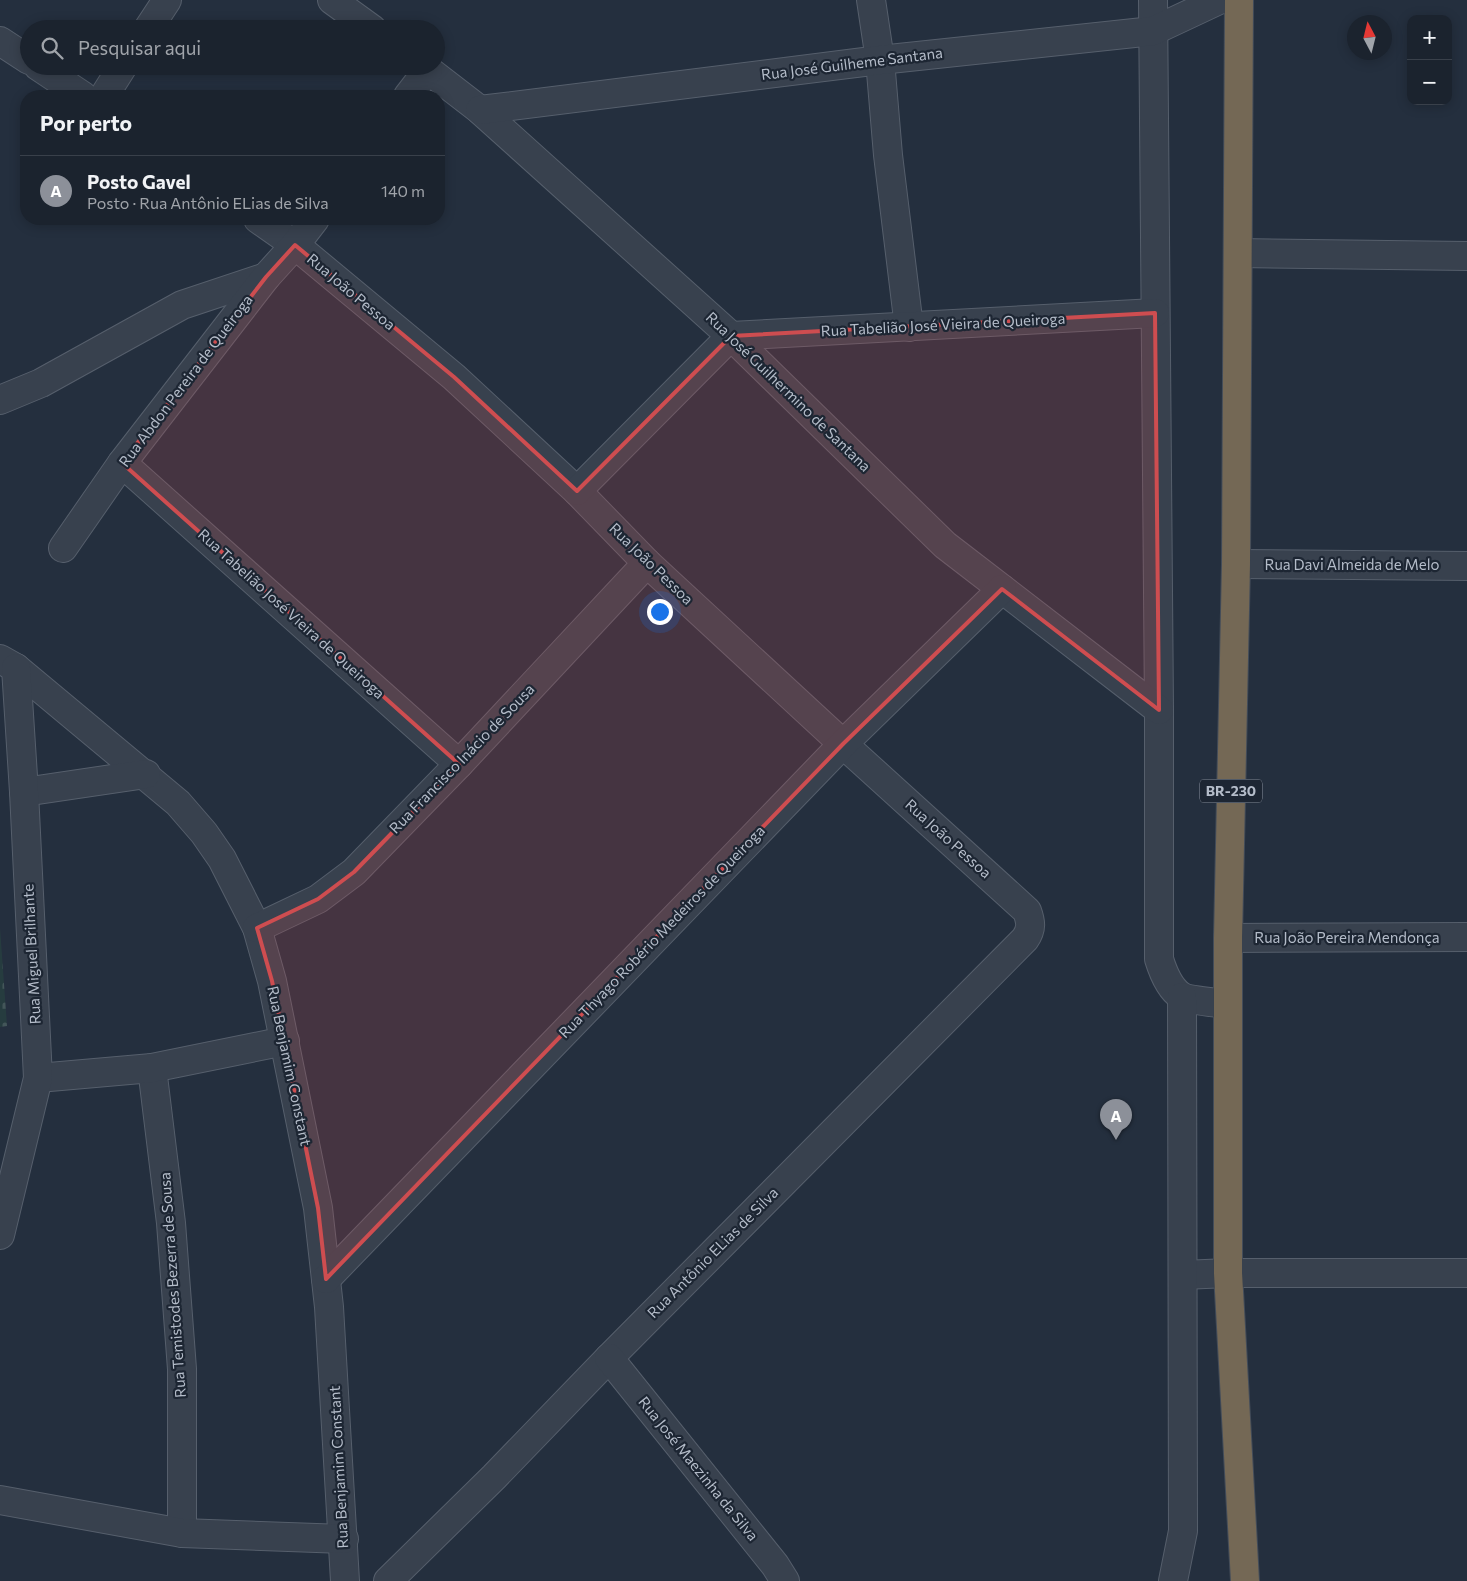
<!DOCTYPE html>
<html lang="pt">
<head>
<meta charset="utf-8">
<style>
	:root { --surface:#1b232e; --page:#282f3a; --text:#f1f3f6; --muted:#a0a4aa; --line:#39404a; --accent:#8c9099 }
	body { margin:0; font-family:Commissioner,sans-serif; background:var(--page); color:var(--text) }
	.controls { position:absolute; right:15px; top:15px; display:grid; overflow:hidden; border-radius:10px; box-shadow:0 2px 12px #0003 }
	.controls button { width:45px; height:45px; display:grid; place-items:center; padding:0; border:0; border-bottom:1px solid var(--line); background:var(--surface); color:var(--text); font:25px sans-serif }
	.compass { position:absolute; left:1347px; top:15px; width:45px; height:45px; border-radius:50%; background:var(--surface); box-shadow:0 2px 12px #0003; rotate:353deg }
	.you { position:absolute; left:659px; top:611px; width:18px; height:18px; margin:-12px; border:4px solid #fff; border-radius:50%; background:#1a73e8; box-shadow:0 0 0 8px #1a73e833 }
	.badge { display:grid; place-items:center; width:32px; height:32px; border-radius:50%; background:var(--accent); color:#fff; font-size:16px; font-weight:700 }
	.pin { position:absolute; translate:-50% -41px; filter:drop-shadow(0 1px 2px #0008) }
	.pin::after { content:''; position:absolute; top:26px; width:18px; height:15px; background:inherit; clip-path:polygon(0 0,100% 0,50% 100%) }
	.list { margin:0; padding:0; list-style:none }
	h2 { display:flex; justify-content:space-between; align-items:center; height:65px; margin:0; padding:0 20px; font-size:21px }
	h2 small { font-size:16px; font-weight:400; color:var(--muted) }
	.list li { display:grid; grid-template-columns:32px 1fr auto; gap:15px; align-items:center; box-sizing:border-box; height:70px; padding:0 20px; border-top:1px solid var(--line) }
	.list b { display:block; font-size:19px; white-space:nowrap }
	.list p { margin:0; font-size:16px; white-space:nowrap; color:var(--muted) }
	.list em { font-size:16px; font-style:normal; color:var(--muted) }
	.icon { flex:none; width:28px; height:28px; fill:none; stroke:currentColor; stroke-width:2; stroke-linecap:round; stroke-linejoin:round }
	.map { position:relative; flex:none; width:1467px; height:1581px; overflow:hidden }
	.search { position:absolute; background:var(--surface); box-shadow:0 2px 12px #0003; left:20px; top:20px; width:425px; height:55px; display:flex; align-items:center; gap:12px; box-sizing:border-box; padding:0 18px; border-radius:28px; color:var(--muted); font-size:19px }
	.panel { position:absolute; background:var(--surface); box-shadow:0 2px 12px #0003; left:20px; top:90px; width:425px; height:135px; border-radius:20px }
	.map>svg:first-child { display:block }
	.cemetery { fill:url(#cemetery-stones) }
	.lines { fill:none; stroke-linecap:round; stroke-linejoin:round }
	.minor-casing { stroke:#565f6c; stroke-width:30 }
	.highway-casing { stroke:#434c59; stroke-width:30 }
	.minor { stroke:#38414e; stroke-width:28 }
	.highway { stroke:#746855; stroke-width:28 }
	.marked { fill:#ce4d50; fill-opacity:0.2; stroke:#ce4d50; stroke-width:4; stroke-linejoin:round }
	.labels { text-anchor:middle; stroke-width:4.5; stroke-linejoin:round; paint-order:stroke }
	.shield { fill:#1d2633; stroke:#878f9c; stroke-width:1 }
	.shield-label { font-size:14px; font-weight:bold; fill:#b4bcc9 }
	.street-label { font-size:15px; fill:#b4bcc9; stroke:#1d2633 }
</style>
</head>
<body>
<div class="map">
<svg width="1467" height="1581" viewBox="0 0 1467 1581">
	<defs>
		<pattern id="cemetery-stones" width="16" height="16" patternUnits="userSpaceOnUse" patternTransform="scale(1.25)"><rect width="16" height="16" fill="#263c3f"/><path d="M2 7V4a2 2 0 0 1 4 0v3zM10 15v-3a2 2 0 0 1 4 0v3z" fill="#435659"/></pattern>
	</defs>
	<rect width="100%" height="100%" fill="#242f3e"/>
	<!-- cemetery -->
	<path class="cemetery" d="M0 928 7 1026 0 1027Z"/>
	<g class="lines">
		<defs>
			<g id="minor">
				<path d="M332 0 372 29"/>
				<path d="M871 0 880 60 888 155 909 327"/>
				<path d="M1153 0 1159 710V959C1163 972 1169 988 1181 996 1187 1000 1218 1003 1227 1004"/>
				<path d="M148 29 167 0"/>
				<path d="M0 41 29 60"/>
				<path d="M38 66 83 96"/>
				<path d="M423 66 480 110 731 336 945 545 1159 710"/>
				<path d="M104 96 123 66"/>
				<path d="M408 96 428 70"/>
				<path d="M480 110 880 60 1153 31 1219 0"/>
				<path d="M258 219 295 245 454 377 577 491 647 563 843 744 1027 911C1031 922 1032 929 1025 939L609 1358 494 1477 388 1581"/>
				<path d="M1238 253 1467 256"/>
				<path d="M0 400 41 383 182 305 266 277"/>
				<path d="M122 463 459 764"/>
				<path d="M577 491 731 336 1155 313"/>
				<path d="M63 548 122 463 266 277 295 245 315 219"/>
				<path d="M1236 564 1467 566"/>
				<path d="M0 659 16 668 178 803 204 833 222 859 257 928 272 981 318 1208 329 1307 345 1581"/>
				<path d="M24 792 146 774"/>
				<path d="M257 928 318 899 354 872 459 764 647 563"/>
				<path d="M1228 938 1467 937"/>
				<path d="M152 1068 171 1223 182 1369V1533"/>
				<path d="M38 1078 152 1068 285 1041"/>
				<path d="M0 1235 38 1078 24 792 16 668"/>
				<path d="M1183 1275 1228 1273H1467"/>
				<path d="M326 1279 843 744 1002 589"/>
				<path d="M609 1358 775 1565 785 1581"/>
				<path d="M0 1500 182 1533 344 1539"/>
				<path d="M1173 1581 1183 1531 1182 997"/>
			</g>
			<path id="highway" d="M1239 0 1236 564 1228 938V1273L1245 1581"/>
		</defs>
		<!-- minor casing -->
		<use href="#minor" class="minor-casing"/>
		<!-- highway casing -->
		<use href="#highway" class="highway-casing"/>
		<!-- minor -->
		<use href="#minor" class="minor"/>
		<!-- highway -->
		<use href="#highway" class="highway"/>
	</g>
	<!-- marked area -->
	<path class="marked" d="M295 245 454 377 577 491 731 336 1155 313 1159 710 1002 589 843 744 326 1279 318 1208 272 981 257 928 318 899 354 872 459 764 122 463 266 277Z"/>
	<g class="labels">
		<!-- shield labels -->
		<rect class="shield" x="1200" y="779.5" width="62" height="23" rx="4"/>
		<g class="shield-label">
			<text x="1231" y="796">BR-230</text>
		</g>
		<!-- street labels -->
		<g class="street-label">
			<text transform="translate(852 64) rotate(-7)" y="5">Rua José Guilheme Santana</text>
			<text transform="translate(351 292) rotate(40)" y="5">Rua João Pessoa</text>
			<text transform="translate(943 325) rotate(-3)" y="5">Rua Tabelião José Vieira de Queiroga</text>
			<text transform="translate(186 381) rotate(-53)" y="5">Rua Abdon Pereira de Queiroga</text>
			<text transform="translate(788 392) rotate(44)" y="5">Rua José Guilhermino de Santana</text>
			<text transform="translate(651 564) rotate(44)" y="5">Rua João Pessoa</text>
			<text x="1352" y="570">Rua Davi Almeida de Melo</text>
			<text transform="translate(291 614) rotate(42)" y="5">Rua Tabelião José Vieira de Queiroga</text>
			<text transform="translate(462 759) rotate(-46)" y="5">Rua Francisco Inácio de Sousa</text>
			<text transform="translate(948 839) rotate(42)" y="5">Rua João Pessoa</text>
			<text transform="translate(662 932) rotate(-46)" y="5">Rua Thyago Robério Medeiros de Queiroga</text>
			<text x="1347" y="943">Rua João Pereira Mendonça</text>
			<text transform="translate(32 954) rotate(-93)" y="5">Rua Miguel Brilhante</text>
			<text transform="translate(289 1066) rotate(78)" y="5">Rua Benjamim Constant</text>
			<text transform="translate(713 1253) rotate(-45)" y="5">Rua Antônio ELias de Silva</text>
			<text transform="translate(173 1285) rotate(-94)" y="5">Rua Temistodes Bezerra de Sousa</text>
			<text transform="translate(339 1467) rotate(-93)" y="5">Rua Benjamim Constant</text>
			<text transform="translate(698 1469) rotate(51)" y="5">Rua José Maezinha da Silva</text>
		</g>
	</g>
</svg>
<div class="controls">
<button>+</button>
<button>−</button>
</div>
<svg class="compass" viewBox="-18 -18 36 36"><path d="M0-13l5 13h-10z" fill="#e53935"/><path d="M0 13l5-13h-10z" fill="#a0a4aa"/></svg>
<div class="you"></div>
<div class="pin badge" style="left:1116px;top:1140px">A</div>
<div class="search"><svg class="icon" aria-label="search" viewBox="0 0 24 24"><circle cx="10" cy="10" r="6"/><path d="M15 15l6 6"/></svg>Pesquisar aqui</div>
<section class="panel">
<h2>Por perto<small></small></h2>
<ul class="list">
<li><span class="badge">A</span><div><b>Posto Gavel</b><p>Posto · Rua Antônio ELias de Silva</p></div><em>140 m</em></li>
</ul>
</section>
</div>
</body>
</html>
